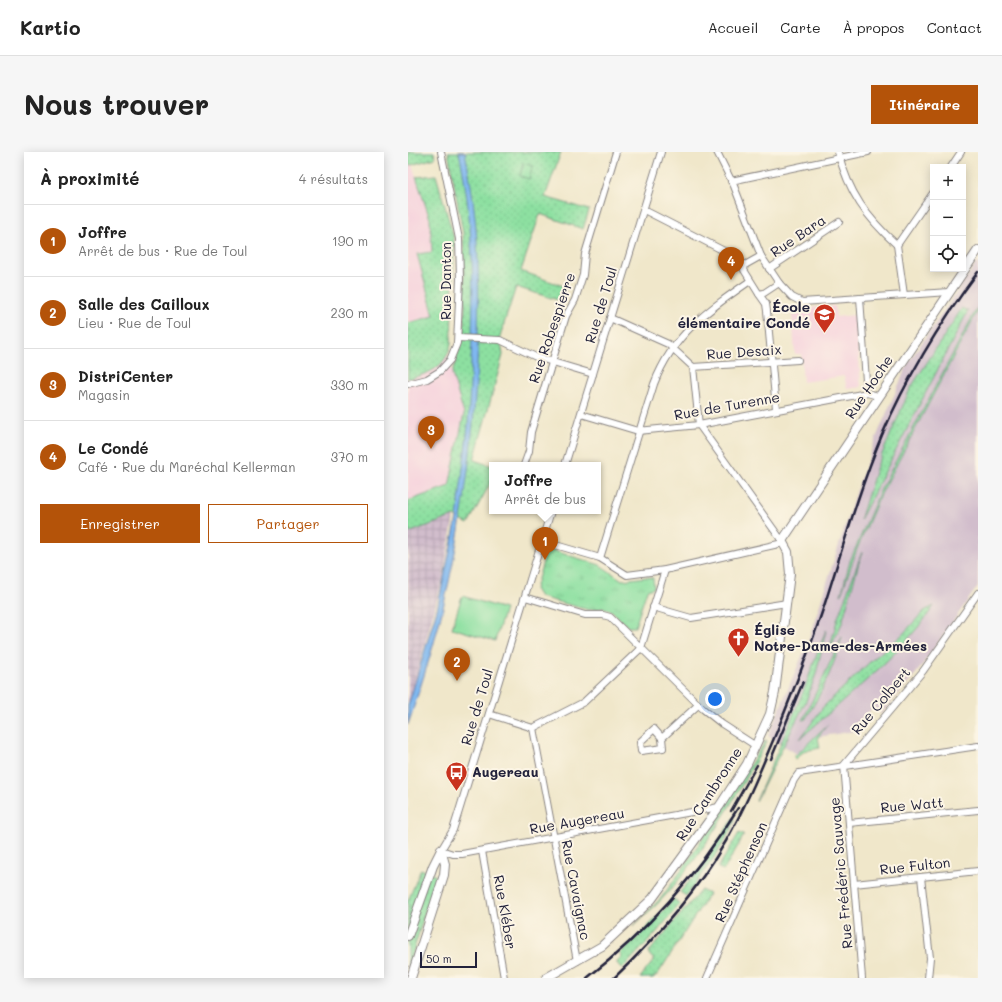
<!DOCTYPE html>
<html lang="fr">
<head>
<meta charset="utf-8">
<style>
	:root { --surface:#fff; --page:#f6f6f6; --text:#222; --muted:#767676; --line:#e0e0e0; --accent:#b45309 }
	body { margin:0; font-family:Mali,sans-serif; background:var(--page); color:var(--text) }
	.controls { position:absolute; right:12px; top:12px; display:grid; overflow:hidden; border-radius:0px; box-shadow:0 2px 10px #0003 }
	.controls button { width:36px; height:36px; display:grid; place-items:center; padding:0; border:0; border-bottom:1px solid var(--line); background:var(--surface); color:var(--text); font:20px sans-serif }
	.scale { position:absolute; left:12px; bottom:10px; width:57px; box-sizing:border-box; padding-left:4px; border:2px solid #22223b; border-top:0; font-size:11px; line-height:14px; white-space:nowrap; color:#22223b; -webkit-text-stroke:3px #fcf5e5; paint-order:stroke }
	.you { position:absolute; left:307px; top:547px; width:14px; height:14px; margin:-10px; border:3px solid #fff; border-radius:50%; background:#1a73e8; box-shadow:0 0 0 6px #1a73e833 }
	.badge { display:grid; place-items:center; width:26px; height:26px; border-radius:50%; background:var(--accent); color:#fff; font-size:13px; font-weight:700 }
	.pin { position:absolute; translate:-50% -33px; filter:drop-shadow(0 1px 2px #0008) }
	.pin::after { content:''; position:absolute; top:21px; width:14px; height:12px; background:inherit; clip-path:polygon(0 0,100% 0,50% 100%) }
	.popup { position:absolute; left:81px; top:310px; width:112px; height:52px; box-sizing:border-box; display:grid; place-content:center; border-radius:0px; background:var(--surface); filter:drop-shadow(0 1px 3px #0005); font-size:13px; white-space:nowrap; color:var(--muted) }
	.popup b { font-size:15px; color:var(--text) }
	.popup::after { content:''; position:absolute; left:50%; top:100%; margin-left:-8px; border:8px solid transparent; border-top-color:var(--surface) }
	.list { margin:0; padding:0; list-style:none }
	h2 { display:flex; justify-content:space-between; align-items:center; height:52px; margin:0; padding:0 16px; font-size:17px }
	h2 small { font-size:13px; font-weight:400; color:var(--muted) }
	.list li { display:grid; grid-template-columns:26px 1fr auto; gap:12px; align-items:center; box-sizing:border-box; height:72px; padding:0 16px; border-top:1px solid var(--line) }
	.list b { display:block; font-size:15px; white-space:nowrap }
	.list p { margin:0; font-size:13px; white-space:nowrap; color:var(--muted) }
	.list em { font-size:13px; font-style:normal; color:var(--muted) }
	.actions { display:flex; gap:8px; padding:12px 16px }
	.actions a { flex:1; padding:9px 0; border:1px solid var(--accent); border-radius:0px; text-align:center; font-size:14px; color:var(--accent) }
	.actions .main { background:var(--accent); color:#fff }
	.icon { flex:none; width:22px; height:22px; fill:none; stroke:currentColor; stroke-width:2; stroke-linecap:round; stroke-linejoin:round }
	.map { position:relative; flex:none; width:570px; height:826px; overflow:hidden; border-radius:0px }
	header { display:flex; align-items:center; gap:24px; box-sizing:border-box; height:56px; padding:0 20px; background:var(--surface); border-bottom:1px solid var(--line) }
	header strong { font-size:19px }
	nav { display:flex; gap:22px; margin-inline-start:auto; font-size:14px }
	.intro { display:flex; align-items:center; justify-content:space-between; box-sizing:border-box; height:96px; padding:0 24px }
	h1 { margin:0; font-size:28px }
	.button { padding:10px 18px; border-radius:0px; background:var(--accent); color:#fff; font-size:14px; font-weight:700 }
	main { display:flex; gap:24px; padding:0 24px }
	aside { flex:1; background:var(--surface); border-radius:0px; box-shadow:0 2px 10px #0003 }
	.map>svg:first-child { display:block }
	.built { fill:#f5cfdc }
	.industrial { fill:url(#industrial-grid) }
	.railway { fill:#d1bdcc }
	.grass { fill:url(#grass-dots); stroke:#58816e }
	.park { fill:url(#park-tufts); stroke:#58816e }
	.garden { fill:#8de0a1; stroke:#58816e }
	.water { fill:#7fb7ef; stroke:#506c95 }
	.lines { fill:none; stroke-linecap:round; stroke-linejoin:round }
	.minor-casing { stroke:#898482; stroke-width:8 }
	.tertiary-casing { stroke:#898482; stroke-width:10 }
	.minor { stroke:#fff; stroke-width:6 }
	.tertiary { stroke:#fff; stroke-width:8 }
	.rail { stroke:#22223b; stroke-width:2.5 }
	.labels { text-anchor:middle; stroke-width:4; stroke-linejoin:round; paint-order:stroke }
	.street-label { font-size:14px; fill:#22223b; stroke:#fcf5e5 }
	.poi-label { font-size:14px; font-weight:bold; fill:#22223b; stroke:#fcf5e5; text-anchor:start }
</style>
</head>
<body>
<header>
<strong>Kartio</strong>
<nav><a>Accueil</a><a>Carte</a><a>À propos</a><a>Contact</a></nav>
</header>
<div class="intro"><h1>Nous trouver</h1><a class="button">Itinéraire</a></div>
<main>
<aside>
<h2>À proximité<small>4 résultats</small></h2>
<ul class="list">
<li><span class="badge">1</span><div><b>Joffre</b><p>Arrêt de bus · Rue de Toul</p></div><em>190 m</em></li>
<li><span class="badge">2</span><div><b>Salle des Cailloux</b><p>Lieu · Rue de Toul</p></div><em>230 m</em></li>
<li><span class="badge">3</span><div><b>DistriCenter</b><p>Magasin</p></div><em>330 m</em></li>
<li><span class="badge">4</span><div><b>Le Condé</b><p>Café · Rue du Maréchal Kellerman</p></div><em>370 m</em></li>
</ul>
<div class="actions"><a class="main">Enregistrer</a><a>Partager</a></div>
</aside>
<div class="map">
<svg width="570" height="826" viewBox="0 0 570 826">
	<defs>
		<pattern id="industrial-grid" width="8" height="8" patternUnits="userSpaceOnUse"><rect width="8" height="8" fill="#d1bdcc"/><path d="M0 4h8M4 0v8" fill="none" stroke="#b3a2b0"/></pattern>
		<pattern id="grass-dots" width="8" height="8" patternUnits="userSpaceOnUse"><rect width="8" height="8" fill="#8de0a1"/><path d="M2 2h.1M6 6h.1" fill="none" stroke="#79c08c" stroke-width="1.8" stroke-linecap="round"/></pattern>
		<pattern id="park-tufts" width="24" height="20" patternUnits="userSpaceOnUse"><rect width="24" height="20" fill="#8de0a1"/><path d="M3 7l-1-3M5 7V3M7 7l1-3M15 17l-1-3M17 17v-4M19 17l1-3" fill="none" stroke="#79c08c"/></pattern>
	</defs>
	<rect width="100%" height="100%" fill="#fcf5e5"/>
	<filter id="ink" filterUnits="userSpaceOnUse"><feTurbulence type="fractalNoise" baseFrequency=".025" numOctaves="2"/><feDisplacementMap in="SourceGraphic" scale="8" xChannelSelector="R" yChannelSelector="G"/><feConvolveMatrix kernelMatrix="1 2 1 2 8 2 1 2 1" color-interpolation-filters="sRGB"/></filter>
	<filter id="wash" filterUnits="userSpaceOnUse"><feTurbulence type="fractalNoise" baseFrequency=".012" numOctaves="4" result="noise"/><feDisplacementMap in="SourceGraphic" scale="16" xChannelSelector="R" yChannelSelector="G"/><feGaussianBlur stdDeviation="0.9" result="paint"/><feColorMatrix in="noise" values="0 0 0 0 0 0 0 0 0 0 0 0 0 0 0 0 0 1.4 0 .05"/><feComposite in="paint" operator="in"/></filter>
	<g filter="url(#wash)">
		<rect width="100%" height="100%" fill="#f0e7ca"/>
		<!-- built -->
		<g class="built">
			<path d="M4 13 22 67 27 159 56 262 34 369 0 381V14Z"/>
			<path d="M427 154 428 165 448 163 453 235 439 237 436 224 395 230 393 202H387L384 162 389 157Z"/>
		</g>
		<!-- industrial -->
		<path class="industrial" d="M46 364 35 426 0 554V381Z"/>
		<!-- railway -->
		<path class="railway" d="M570 109V434L510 519 473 562 465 555 447 575V579L409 585 389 602 360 584 400 490 444 352 465 293 500 211Z"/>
		<!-- grass -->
		<g class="grass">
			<path d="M0 0H26L27 6 0 14Z"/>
			<path d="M40 0H153L137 45 181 58 175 77 132 62 113 119 158 135 153 149 108 135 92 184 95 203 66 308 84 314V328L60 372 46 364 0 381V349L41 334 56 262 44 222 56 182 57 148 55 81Z"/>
			<path d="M28 23 46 86 43 193C36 217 22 221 0 227V171L26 164 9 102 24 100 22 67 8 25Z"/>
			<path d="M554 156 560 159 452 368 469 314 502 237Z"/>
			<path d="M569 156 570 158 471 346 449 397 433 443 442 409 473 337Z"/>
			<path d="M454 400 434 471 421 499 429 468Z"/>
			<path d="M526 454C493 503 436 547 392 587L415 555 463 509 494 483 516 459Z"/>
			<path d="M418 478 408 522 398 549 348 649 395 540Z"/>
			<path d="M434 485C426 515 413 542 397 568H395Z"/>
			<path d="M420 572 410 585 412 596 396 599 388 607 386 605Z"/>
			<path d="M358 588 359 590C328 643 298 700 256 745 246 756 235 765 225 774L253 746 275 716Z"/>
			<path d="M325 666 327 668C316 695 295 721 278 744L272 740 294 714Z"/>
			<path d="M331 681 336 683 316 718 310 716Z"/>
			<path d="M13 717 28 724 0 817V749Z"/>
			<path d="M293 738 301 742 250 822 245 826H232L246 808 240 801Z"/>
			<path d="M266 747 272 752 248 781 214 817 208 810 214 804 212 801 228 787Z"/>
		</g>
		<!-- park -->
		<g class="park">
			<path d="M115 11 125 14 121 27 112 24Z"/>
			<path d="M143 398 192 413 214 428 239 425 245 426 246 436 239 438 227 475H220L204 459 194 456 181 458 132 445 127 437 137 403Z"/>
		</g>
		<!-- garden -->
		<path class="garden" d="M54 444 97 457 87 489 44 476Z"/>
		<!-- water -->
		<g class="water">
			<path d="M51 0H57C70 64 72 118 70 183H64C66 121 64 61 51 0Z"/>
			<path d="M64 188 70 189C67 280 56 370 34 460 25 498 12 536 0 573V554L29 457 49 366 60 274Z"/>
		</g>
	</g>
	<g filter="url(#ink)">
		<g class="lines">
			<defs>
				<g id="minor">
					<path d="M309 0 326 34 353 104"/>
					<path d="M430 0C441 41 458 65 489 93"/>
					<path d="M543 15 553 0"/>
					<path d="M323 29 460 0"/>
					<path d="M236 58 322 102 337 113"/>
					<path d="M489 93 525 41"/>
					<path d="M489 93 496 143"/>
					<path d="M353 104 371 131 356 141 351 142 336 118 337 113Z"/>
					<path d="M361 117 431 70"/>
					<path d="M371 131 384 145 394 150 541 140"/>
					<path d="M351 142 358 152 359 159 368 257"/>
					<path d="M452 146 458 229"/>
					<path d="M202 166 260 192 285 215 390 208"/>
					<path d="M50 186 92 188 128 205 185 222"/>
					<path d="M285 215 291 273 374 389"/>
					<path d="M0 232 19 227 32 219 42 208 49 191 52 127 51 87 33 0"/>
					<path d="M173 262 230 279 291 273 459 241 470 244"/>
					<path d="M116 313 121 299 123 280 158 164 167 148 175 123 177 102 208 0"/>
					<path d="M157 313 253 0"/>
					<path d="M143 359 51 659 45 678 33 698 45 702H54L311 655"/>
					<path d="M134 389 192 406 219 423 257 418 375 391"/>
					<path d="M192 406 246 232C265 182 300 158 342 129"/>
					<path d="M117 445 177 463H195L202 465 295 557 314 572 348 594"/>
					<path d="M245 455 283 466 379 451"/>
					<path d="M81 562 125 576 176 550 233 496 257 418"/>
					<path d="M125 576 169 809"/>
					<path d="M246 577 254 586 255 596 233 599 232 590Z"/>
					<path d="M254 586 290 553"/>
					<path d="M441 671 570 658"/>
					<path d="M74 699 96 826"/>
					<path d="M513 725 522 806 520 826"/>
					<path d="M446 732 570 719"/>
					<path d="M299 826 386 628 391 621 570 594"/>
					<path d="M454 826 436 613 515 519 570 441"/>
				</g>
				<g id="tertiary">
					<path d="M0 784 25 714 33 698"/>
					<path d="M3 826 36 723 37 712 33 698"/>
					<path d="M138 826 194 794 244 747 311 655 339 612 362 562 367 540 382 422 380 400 374 389 570 98"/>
				</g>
			</defs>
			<!-- minor casing -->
			<use href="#minor" class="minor-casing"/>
			<!-- tertiary casing -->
			<use href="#tertiary" class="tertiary-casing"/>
			<!-- minor -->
			<use href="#minor" class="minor"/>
			<!-- tertiary -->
			<use href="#tertiary" class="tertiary"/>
			<!-- rail -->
			<g class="rail">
				<path d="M363 607 395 530"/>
				<path d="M323 659 349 613"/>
				<path d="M179 826C240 779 290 721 330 656"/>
				<path d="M206 826C249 785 288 740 318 689 338 654 353 617 369 579 386 537 403 495 417 451 435 395 451 338 474 283 499 225 532 171 570 120"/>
			</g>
		</g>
	</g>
	<!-- icons -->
	<defs>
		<symbol id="school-pin" viewBox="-11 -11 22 30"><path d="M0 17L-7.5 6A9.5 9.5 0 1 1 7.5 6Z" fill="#c8321e" stroke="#fcf5e5"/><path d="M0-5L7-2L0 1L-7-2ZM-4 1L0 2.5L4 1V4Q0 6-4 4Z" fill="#fff"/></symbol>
		<symbol id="church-pin" viewBox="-11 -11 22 30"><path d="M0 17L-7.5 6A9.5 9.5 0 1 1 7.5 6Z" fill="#c8321e" stroke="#fcf5e5"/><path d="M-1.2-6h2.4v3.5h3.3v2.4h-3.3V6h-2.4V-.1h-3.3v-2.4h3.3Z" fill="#fff"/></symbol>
		<symbol id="bus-pin" viewBox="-11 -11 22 30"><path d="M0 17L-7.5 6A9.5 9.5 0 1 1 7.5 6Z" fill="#c8321e" stroke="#fcf5e5"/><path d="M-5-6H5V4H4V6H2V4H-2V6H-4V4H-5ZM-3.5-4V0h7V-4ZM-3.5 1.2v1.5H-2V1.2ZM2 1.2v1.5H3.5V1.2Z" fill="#fff"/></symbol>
	</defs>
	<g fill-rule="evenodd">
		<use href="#school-pin" x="404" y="150" width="25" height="34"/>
		<use href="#church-pin" x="318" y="474" width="25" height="34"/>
		<use href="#bus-pin" x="36" y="608" width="25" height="34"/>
	</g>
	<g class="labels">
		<!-- street labels -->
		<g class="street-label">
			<text transform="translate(390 84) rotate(-34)" y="5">Rue Bara</text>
			<text transform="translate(38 129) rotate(-90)" y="5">Rue Danton</text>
			<text transform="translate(193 153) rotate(-73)" y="5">Rue de Toul</text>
			<text transform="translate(144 176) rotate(-71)" y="5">Rue Robespierre</text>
			<text transform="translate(336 200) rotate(-4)" y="5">Rue Desaix</text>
			<text transform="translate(461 235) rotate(-56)" y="5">Rue Hoche</text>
			<text transform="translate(319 254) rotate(-10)" y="5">Rue de Turenne</text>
			<text transform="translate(473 549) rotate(-50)" y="5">Rue Colbert</text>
			<text transform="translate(69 555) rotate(-73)" y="5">Rue de Toul</text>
			<text transform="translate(301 642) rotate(-57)" y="5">Rue Cambronne</text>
			<text transform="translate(504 653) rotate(-5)" y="5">Rue Watt</text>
			<text transform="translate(169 669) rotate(-10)" y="5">Rue Augereau</text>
			<text transform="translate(507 714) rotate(-6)" y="5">Rue Fulton</text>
			<text transform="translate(333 720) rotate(-66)" y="5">Rue Stéphenson</text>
			<text transform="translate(433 721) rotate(-95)" y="5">Rue Frédéric Sauvage</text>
			<text transform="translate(168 738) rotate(79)" y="5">Rue Cavaignac</text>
			<text transform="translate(97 760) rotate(80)" y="5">Rue Kléber</text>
		</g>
		<!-- poi labels -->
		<g class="poi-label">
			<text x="402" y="160" text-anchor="end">École<tspan x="402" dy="16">élémentaire Condé</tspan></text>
			<text x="346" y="483">Église<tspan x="346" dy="16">Notre-Dame-des-Armées</tspan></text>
			<text x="64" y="625">Augereau</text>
		</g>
	</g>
</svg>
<div class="controls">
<button>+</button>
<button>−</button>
<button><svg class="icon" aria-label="locate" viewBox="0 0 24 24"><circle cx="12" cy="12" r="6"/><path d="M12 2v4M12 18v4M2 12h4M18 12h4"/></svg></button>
</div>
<div class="scale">50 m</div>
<div class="you"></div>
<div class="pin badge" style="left:137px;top:408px">1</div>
<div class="popup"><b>Joffre</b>Arrêt de bus</div>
<div class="pin badge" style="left:49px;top:529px">2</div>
<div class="pin badge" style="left:23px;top:297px">3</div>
<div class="pin badge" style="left:323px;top:128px">4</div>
</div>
</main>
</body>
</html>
